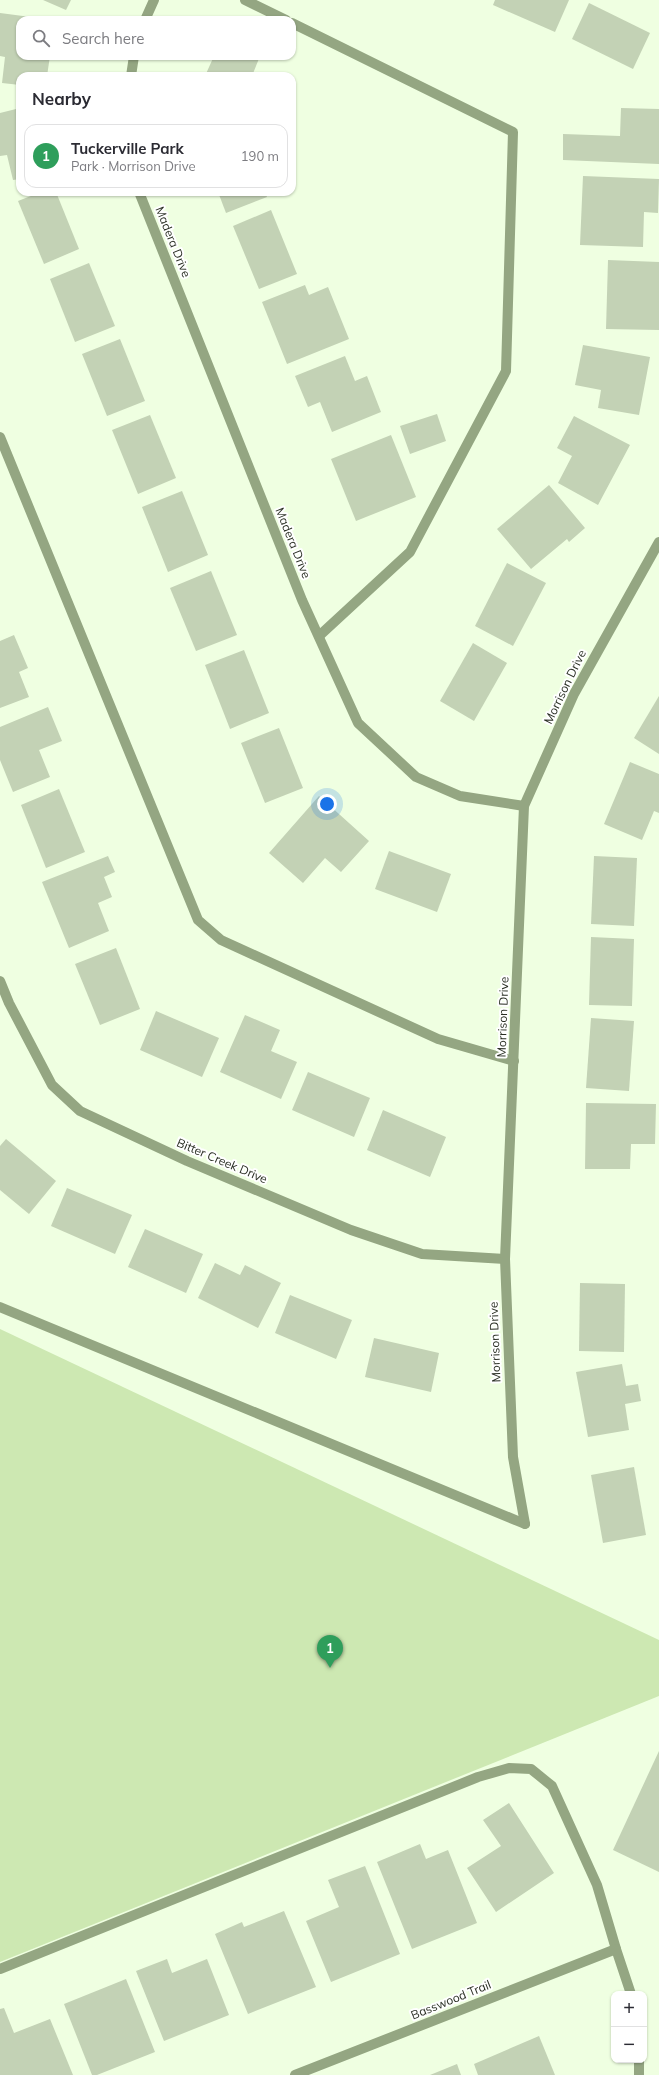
<!DOCTYPE html>
<html lang="en">
<head>
<meta charset="utf-8">
<style>
	:root { --surface:#fff; --page:#f2f2f3; --text:#2b2b33; --muted:#7c7c81; --line:#e1e1e2; --accent:#4a6a20 }
	body { margin:0; font-family:Mulish,sans-serif; background:var(--page); color:var(--text) }
	.controls { position:absolute; right:12px; bottom:12px; display:grid; overflow:hidden; border-radius:8px; box-shadow:0 1px 3px #0004 }
	.controls button { width:36px; height:36px; display:grid; place-items:center; padding:0; border:0; border-bottom:1px solid var(--line); background:var(--surface); color:var(--text); font:20px sans-serif }
	.you { position:absolute; left:327px; top:804px; width:14px; height:14px; margin:-10px; border:3px solid #fff; border-radius:50%; background:#1a73e8; box-shadow:0 0 0 6px #1a73e833 }
	.badge { display:grid; place-items:center; width:26px; height:26px; border-radius:50%; background:var(--accent); color:#fff; font-size:13px; font-weight:700 }
	.pin { position:absolute; translate:-50% -33px; filter:drop-shadow(0 1px 2px #0008) }
	.pin::after { content:''; position:absolute; top:21px; width:14px; height:12px; background:inherit; clip-path:polygon(0 0,100% 0,50% 100%) }
	.list { margin:0; padding:0; list-style:none }
	h2 { display:flex; justify-content:space-between; align-items:center; height:52px; margin:0; padding:0 16px; font-size:17px }
	h2 small { font-size:13px; font-weight:400; color:var(--muted) }
	.list li { display:grid; grid-template-columns:26px 1fr auto; gap:12px; align-items:center; box-sizing:border-box; height:64px; margin:0 8px 8px; padding:0 8px; border:1px solid var(--line); border-radius:12px }
	.list b { display:block; font-size:15px; white-space:nowrap }
	.list p { margin:0; font-size:13px; white-space:nowrap; color:var(--muted) }
	.list em { font-size:13px; font-style:normal; color:var(--muted) }
	.icon { flex:none; width:22px; height:22px; fill:none; stroke:currentColor; stroke-width:2; stroke-linecap:round; stroke-linejoin:round }
	.map { position:relative; flex:none; width:659px; height:2075px; overflow:hidden }
	.search { position:absolute; background:var(--surface); box-shadow:0 1px 3px #0004; left:16px; top:16px; width:280px; height:44px; display:flex; align-items:center; gap:10px; box-sizing:border-box; padding:0 14px; border-radius:12px; color:var(--muted); font-size:15px }
	.panel { position:absolute; background:var(--surface); box-shadow:0 1px 3px #0004; left:16px; top:72px; width:280px; height:124px; border-radius:12px }
	.map>svg:first-child { display:block }
	.green { fill:#cde8b2 }
	.building { fill:#c3d2b5 }
	.lines { fill:none; stroke-linecap:round; stroke-linejoin:round }
	.lane { stroke:#94a682; stroke-width:10 }
	.street { stroke:#94a682; stroke-width:10 }
	.labels { text-anchor:middle; stroke-width:4; stroke-linejoin:round; paint-order:stroke }
	.street-label { font-size:12px; fill:#292e23; stroke:#fff }
</style>
</head>
<body>
<div class="map">
<svg width="659" height="2075" viewBox="0 0 659 2075">
	<rect width="100%" height="100%" fill="#efffe1"/>
	<!-- green -->
	<path class="green" d="M0 1329 659 1640V1696L0 1962Z"/>
	<!-- building -->
	<g class="building">
		<path d="M43 0H71L66 10Z"/>
		<path d="M495 0H569L555 32 493 5Z"/>
		<path d="M589 3 650 33 633 69 572 39Z"/>
		<path d="M0 13 46 19 20 20V56H50L47 76H20V85L2 83 5 57 0 56Z"/>
		<path d="M214 56H260L252 76H205Z"/>
		<path d="M20 108V179L13 180 7 155 0 156V113Z"/>
		<path d="M621 108 659 109V164L563 160V134L620 136Z"/>
		<path d="M583 176 659 179 658 213 644 212 643 247 580 245Z"/>
		<path d="M41 192H56L79 249 44 264 18 201Z"/>
		<path d="M218 192H265L267 197 226 213Z"/>
		<path d="M271 210 297 274 259 289 233 226Z"/>
		<path d="M608 260 659 262V330L606 329Z"/>
		<path d="M89 263 115 326 75 342 50 279Z"/>
		<path d="M305 285 309 295 328 287 349 339 287 364 262 302Z"/>
		<path d="M120 339 145 401 107 416 82 354Z"/>
		<path d="M583 345 650 357 639 415 598 408 601 390 575 385Z"/>
		<path d="M345 356 355 381 367 376 381 412 332 432 320 402 308 407 295 376Z"/>
		<path d="M437 414 446 441 410 454 400 426Z"/>
		<path d="M150 415 176 478 138 494 112 430Z"/>
		<path d="M574 416 630 445 598 505 558 483 572 456 557 448Z"/>
		<path d="M391 435 416 497 356 521 331 459Z"/>
		<path d="M549 485 585 528 569 542 567 539 531 569 497 529Z"/>
		<path d="M182 491 208 555 168 572 142 507Z"/>
		<path d="M507 563 546 583 513 646 475 626Z"/>
		<path d="M211 571 237 635 196 651 170 588Z"/>
		<path d="M14 635 28 668 19 672 29 697 0 708V641Z"/>
		<path d="M473 643 507 663 474 721 440 701Z"/>
		<path d="M244 650 269 713 230 729 205 665Z"/>
		<path d="M659 696V754L634 738Z"/>
		<path d="M48 707 62 741 39 750 50 777 13 792 0 760V727Z"/>
		<path d="M279 728 303 788 265 803 241 743Z"/>
		<path d="M630 762 659 774V813L654 811 642 840 604 824Z"/>
		<path d="M59 789 85 852 46 868 21 805Z"/>
		<path d="M319 796 369 841 341 872 325 858 303 883 269 853Z"/>
		<path d="M389 851 451 874 437 912 375 889Z"/>
		<path d="M108 856 115 872 104 877 112 897 98 903 109 931 69 948 42 882Z"/>
		<path d="M594 856 637 858 634 926 591 924Z"/>
		<path d="M591 937 634 939 632 1006 589 1005Z"/>
		<path d="M116 948 140 1009 100 1025 75 964Z"/>
		<path d="M156 1011 219 1038 202 1077 140 1050Z"/>
		<path d="M245 1015 280 1030 271 1051 297 1062 281 1099 220 1072Z"/>
		<path d="M591 1018 634 1021 629 1091 586 1088Z"/>
		<path d="M308 1072 370 1098 354 1137 292 1110Z"/>
		<path d="M586 1103 656 1104 655 1144H631L630 1169H585Z"/>
		<path d="M383 1110 446 1137 430 1177 367 1150Z"/>
		<path d="M6 1139 56 1181 29 1214 0 1190V1146Z"/>
		<path d="M67 1188 132 1215 115 1254 51 1226Z"/>
		<path d="M145 1229 203 1254 186 1293 128 1267Z"/>
		<path d="M215 1263 240 1275 245 1265 281 1283 258 1328 198 1298Z"/>
		<path d="M580 1283 625 1284 624 1352 579 1351Z"/>
		<path d="M290 1295 352 1320 336 1359 275 1333Z"/>
		<path d="M374 1338 439 1353 431 1392 365 1377Z"/>
		<path d="M622 1364 626 1386 638 1384 641 1401 625 1404 629 1430 588 1437 576 1372Z"/>
		<path d="M634 1467 646 1535 603 1543 591 1475Z"/>
		<path d="M659 1751V1872L613 1850Z"/>
		<path d="M509 1803 554 1873 496 1912 467 1868 501 1846 483 1820Z"/>
		<path d="M420 1844 426 1859 448 1850 477 1923 412 1949 377 1862Z"/>
		<path d="M365 1866 400 1954 331 1982 306 1921 339 1907 328 1880Z"/>
		<path d="M284 1911 316 1987 248 2014 215 1934 242 1922 244 1927Z"/>
		<path d="M167 1959 172 1973 207 1959 229 2015 164 2041 136 1971Z"/>
		<path d="M126 1979 155 2052 97 2075H92L64 2004Z"/>
		<path d="M4 2008 14 2033 50 2019 73 2075H0V2009Z"/>
		<path d="M539 2036 555 2075H478L474 2064Z"/>
		<path d="M457 2064 461 2075H430Z"/>
	</g>
	<g class="lines">
		<!-- lane -->
		<g class="lane">
			<path d="M245 0 286 20"/>
			<path d="M292 23 513 132 506 371 410 552 319 636"/>
			<path d="M0 437 198 920 221 940 438 1039 514 1061"/>
			<path d="M0 1307 525 1524"/>
			<path d="M0 1969 478 1777 509 1768 531 1769 552 1786 597 1885 616 1949"/>
		</g>
		<!-- street -->
		<g class="street">
			<path d="M145 20 154 0"/>
			<path d="M131 76 134 56"/>
			<path d="M139 192 302 600 358 723 416 777 460 796 524 806"/>
			<path d="M0 981 9 1003 52 1085 80 1111 187 1161 351 1230 422 1254 505 1259"/>
			<path d="M525 1524 513 1457 505 1259 524 806 574 694 659 542"/>
			<path d="M639 2060V2075"/>
			<path d="M295 2075 616 1949 631 1994"/>
		</g>
	</g>
	<g class="labels">
		<!-- street labels -->
		<g class="street-label">
			<text transform="translate(173 242) rotate(68)" y="4">Madera Drive</text>
			<text transform="translate(293 543) rotate(68)" y="4">Madera Drive</text>
			<text transform="translate(565 687) rotate(-64)" y="4">Morrison Drive</text>
			<text transform="translate(503 1017) rotate(-88)" y="4">Morrison Drive</text>
			<text transform="translate(222 1161) rotate(23)" y="4">Bitter Creek Drive</text>
			<text transform="translate(495 1342) rotate(-92)" y="4">Morrison Drive</text>
			<text transform="translate(451 2000) rotate(-22)" y="4">Basswood Trail</text>
		</g>
	</g>
</svg>
<div class="controls">
<button>+</button>
<button>−</button>
</div>
<div class="you"></div>
<div class="pin badge" style="left:330px;top:1668px;background:#2e9e5b">1</div>
<div class="search"><svg class="icon" aria-label="search" viewBox="0 0 24 24"><circle cx="10" cy="10" r="6"/><path d="M15 15l6 6"/></svg>Search here</div>
<section class="panel">
<h2>Nearby<small></small></h2>
<ul class="list">
<li><span class="badge" style="background:#2e9e5b">1</span><div><b>Tuckerville Park</b><p>Park · Morrison Drive</p></div><em>190 m</em></li>
</ul>
</section>
</div>
</body>
</html>
